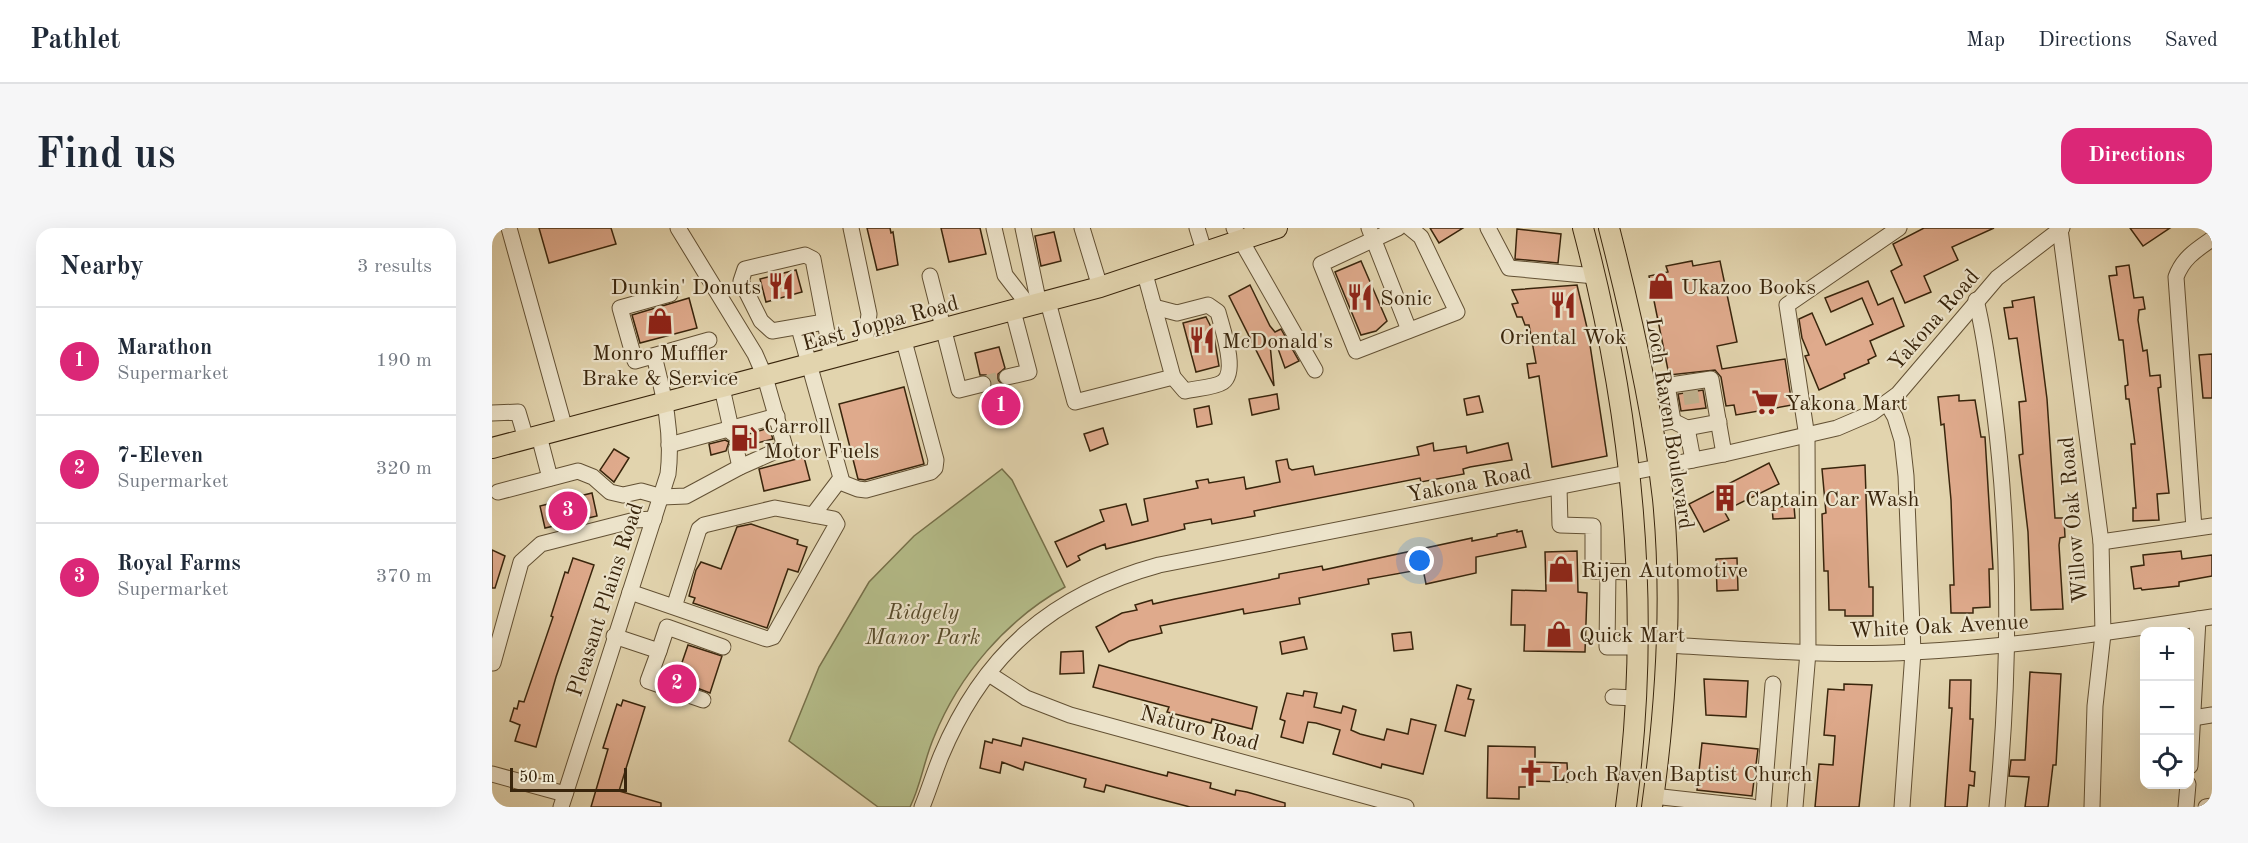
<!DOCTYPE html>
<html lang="en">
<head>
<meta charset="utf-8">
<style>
	:root { --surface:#fff; --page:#f6f6f7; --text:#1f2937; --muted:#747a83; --line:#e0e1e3; --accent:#db2777 }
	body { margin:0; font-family:"Old Standard TT",serif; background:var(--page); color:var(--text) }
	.controls { position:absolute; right:18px; bottom:18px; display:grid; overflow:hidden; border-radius:12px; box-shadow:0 6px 24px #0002 }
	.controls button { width:54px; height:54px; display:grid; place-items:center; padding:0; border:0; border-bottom:2px solid var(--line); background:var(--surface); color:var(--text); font:30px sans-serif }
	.scale { position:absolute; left:18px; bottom:15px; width:117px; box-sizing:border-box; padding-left:6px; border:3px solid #39250c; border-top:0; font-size:16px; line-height:21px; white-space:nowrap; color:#39250c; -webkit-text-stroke:4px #ece3ca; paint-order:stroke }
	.you { position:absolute; left:928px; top:333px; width:21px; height:21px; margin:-15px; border:4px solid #fff; border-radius:50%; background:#1a73e8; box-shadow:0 0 0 9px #1a73e833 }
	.badge { display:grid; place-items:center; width:39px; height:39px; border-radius:50%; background:var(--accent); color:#fff; font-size:20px; font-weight:700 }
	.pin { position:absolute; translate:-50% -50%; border:3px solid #fff; box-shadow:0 2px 6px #0006 }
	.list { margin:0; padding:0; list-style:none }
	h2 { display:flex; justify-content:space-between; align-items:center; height:78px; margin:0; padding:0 24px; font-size:26px }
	h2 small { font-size:20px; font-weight:400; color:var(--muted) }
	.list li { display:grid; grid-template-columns:39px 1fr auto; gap:18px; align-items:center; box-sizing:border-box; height:108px; padding:0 24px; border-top:2px solid var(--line) }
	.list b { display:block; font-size:22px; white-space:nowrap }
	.list p { margin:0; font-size:20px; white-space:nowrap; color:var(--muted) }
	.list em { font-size:20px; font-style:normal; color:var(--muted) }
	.icon { flex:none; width:33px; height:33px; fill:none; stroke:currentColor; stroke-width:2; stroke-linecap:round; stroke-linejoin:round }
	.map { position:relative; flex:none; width:1720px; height:579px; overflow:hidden; border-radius:18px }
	header { display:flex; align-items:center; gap:36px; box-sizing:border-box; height:84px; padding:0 30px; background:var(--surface); border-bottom:2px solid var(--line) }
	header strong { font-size:28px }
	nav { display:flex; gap:33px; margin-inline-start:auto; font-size:21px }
	.intro { display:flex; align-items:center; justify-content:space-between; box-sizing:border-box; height:144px; padding:0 36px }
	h1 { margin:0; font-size:42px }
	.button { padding:15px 27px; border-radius:18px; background:var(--accent); color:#fff; font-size:21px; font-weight:700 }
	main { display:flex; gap:36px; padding:0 36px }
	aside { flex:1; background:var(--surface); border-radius:18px; box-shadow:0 6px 24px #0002 }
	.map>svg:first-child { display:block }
	.green { fill:#b4bc89; stroke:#76704a; stroke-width:1.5 }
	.building { fill:#dfaa8c; stroke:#39250c; stroke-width:1.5 }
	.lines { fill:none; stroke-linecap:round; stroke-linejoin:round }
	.minor-tunnel { stroke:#c0b18e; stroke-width:15; stroke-dasharray:15 8; stroke-linecap:butt }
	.minor-casing { stroke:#635134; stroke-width:17 }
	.major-casing { stroke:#39250c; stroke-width:22 }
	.minor { stroke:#ece3ca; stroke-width:15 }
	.major { stroke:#e2d4ae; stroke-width:20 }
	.labels { text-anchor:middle; stroke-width:4.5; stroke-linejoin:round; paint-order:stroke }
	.poi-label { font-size:22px; fill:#39250c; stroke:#ece3ca; text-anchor:start }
	.street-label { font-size:22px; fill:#39250c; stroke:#ece3ca }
	.park-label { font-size:22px; font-style:italic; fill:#584b2b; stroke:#ece3ca }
</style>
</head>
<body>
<header>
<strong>Pathlet</strong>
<nav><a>Map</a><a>Directions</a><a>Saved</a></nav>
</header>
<div class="intro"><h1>Find us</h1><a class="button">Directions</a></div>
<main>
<aside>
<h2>Nearby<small>3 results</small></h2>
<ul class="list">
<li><span class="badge">1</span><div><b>Marathon</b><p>Supermarket</p></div><em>190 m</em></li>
<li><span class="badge">2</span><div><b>7-Eleven</b><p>Supermarket</p></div><em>320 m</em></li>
<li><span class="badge">3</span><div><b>Royal Farms</b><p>Supermarket</p></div><em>370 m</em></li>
</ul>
</aside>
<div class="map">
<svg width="1720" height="579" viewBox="0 0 1720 579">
	<rect width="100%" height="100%" fill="#e2d4ae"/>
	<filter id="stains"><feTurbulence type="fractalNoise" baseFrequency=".00333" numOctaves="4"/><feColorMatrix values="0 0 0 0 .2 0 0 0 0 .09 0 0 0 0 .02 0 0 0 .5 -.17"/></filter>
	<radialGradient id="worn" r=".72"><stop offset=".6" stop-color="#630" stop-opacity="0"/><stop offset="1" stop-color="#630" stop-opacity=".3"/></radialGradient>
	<!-- green -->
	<path class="green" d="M510 241 520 252 573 359C514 392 467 447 442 509 432 532 429 557 418 579H386L297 513 327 439 377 354 422 308Z"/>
	<!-- building -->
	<g class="building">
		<path d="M47 0H119L124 16 57 35Z"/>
		<path d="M375 0H398L399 5 401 4 406 37 385 42Z"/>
		<path d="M449 0H488L494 26 457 34Z"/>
		<path d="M938 0H971L947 15Z"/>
		<path d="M1432 0H1502L1460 19 1466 32 1432 48 1439 64 1413 75 1399 43 1410 37 1401 16Z"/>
		<path d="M1638 0H1678L1651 18Z"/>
		<path d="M1025 1 1069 6 1066 35 1023 31Z"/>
		<path d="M562 4 569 33 549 38 543 8Z"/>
		<path d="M869 33 895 93 884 103 869 107 843 44Z"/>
		<path d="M1200 33 1201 38 1228 33 1245 114 1225 118 1230 141 1293 131 1300 177 1244 187 1242 177 1234 178 1229 149 1223 142 1177 147 1157 48 1176 44 1174 38Z"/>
		<path d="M1637 37 1642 70 1651 69 1653 81 1647 82 1646 92 1651 123 1655 122 1658 148 1668 147 1669 159 1666 160 1677 265 1665 266 1667 292 1641 293V280H1644L1639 216H1643L1637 171H1634L1633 158 1636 157 1631 112H1627L1617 48 1625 47 1624 39Z"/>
		<path d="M304 42 310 64 274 74 268 51Z"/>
		<path d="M1376 53 1386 77 1401 70 1412 98 1378 113 1384 128 1376 132 1377 135 1352 146 1353 150 1327 162 1313 128 1317 127 1310 110 1307 91 1320 85 1334 117 1381 96 1370 70 1339 84 1333 70Z"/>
		<path d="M758 57 778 98 783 104 789 101 807 133 793 140 784 115 778 116 782 158 737 68Z"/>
		<path d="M1085 57 1096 104 1115 228 1060 239 1047 148 1037 150 1035 136 1044 135 1037 97H1033L1030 89H1025L1020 76 1026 75 1020 62Z"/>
		<path d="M1542 69 1555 171 1563 290H1572L1573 309 1568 310 1567 317 1571 381 1539 382 1536 304 1527 227 1531 226 1527 174 1534 173 1525 110 1517 111 1512 80 1521 79 1520 73Z"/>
		<path d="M197 70 205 100 148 115 140 87Z"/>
		<path d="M714 89 721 103 727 138 704 144 691 95Z"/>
		<path d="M507 119 513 140 506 146V152L512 158H517L522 181 514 183 515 187 503 190 502 184 498 185 493 165 500 159V153L494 147H488L483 125Z"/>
		<path d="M1720 126V170H1711L1707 127Z"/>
		<path d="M412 159 432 236 373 252 366 251 347 176Z"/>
		<path d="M1211 162 1214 180 1189 183 1186 166Z"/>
		<path d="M785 166 787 181 760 187 757 171Z"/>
		<path d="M1467 167V173L1483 172 1489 209H1493L1501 341H1497L1498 379 1481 380V385H1459L1458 357H1462L1459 272 1452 196 1449 197 1446 169Z"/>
		<path d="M987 168 991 184 975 187 972 171Z"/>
		<path d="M717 178 720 196 705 199 702 181Z"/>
		<path d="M277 200 281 211 253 218 247 212 249 208Z"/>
		<path d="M611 200 616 216 598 223 592 206Z"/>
		<path d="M233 212 237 214 234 223 219 227 217 216Z"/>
		<path d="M941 215 942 223 974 218 975 225 1016 215 1020 232 978 239 971 241 972 246 929 254 928 250 762 283 763 288 720 296 719 291 692 296 693 301 614 321 613 316 598 322 586 328 588 332 575 339 563 314 612 293 608 282 634 276 640 297 656 293 652 271 706 260 704 253 716 251 717 255 752 249 754 261 788 254 784 233 795 231 797 240 800 242 821 238 823 247 927 227 925 219Z"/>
		<path d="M122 221 137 230 122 254 108 242Z"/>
		<path d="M312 229 318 252 272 263 267 241Z"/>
		<path d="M1277 235 1287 256 1232 283 1237 292 1212 304 1197 276Z"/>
		<path d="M1373 237 1377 359H1381V388H1353V382H1337L1336 343H1332L1330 286 1334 285 1330 241Z"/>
		<path d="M100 265 105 288 53 300 48 278Z"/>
		<path d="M1302 278 1303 290 1281 291 1280 279Z"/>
		<path d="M259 296 306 312 305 316 315 319 306 344 296 341 275 400 201 375 203 370 197 368 204 342 209 334 229 341 245 299Z"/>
		<path d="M1025 302V304L1030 303 1034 319 984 329V345L934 356 931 341 876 351 877 356 807 370 808 376 752 386 751 381 668 398 670 405 637 413 617 424 604 399 630 385 645 382 643 377 660 372 661 376 683 371 787 350V346L830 338 831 342 980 310V313L1005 308V306Z"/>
		<path d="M0 322 13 328 3 360H0Z"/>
		<path d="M1085 323 1086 364 1095 365 1093 424 1032 423 1033 397H1019L1020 362 1054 363 1053 324Z"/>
		<path d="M1689 323 1690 331 1720 327V348L1687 354V358L1650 362 1649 360 1642 361 1639 339 1652 337 1651 327Z"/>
		<path d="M81 330 102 337 64 449 44 519 23 513 28 497 18 493 22 480 25 481 27 473 32 474 61 389 59 388 73 344 76 345Z"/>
		<path d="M1245 330 1246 362 1225 363 1224 331Z"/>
		<path d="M919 404 921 421 902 423 900 406Z"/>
		<path d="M812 409 815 421 790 426 788 414Z"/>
		<path d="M196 417 230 428 218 465 184 452Z"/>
		<path d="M591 423 592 445 568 446 569 424Z"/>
		<path d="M607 437 765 479 760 501 720 491 719 495 675 484 677 479 601 459Z"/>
		<path d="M1538 444 1569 446 1564 537H1561L1556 579H1533L1537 549 1517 548 1519 532H1533Z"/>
		<path d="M1212 451 1256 453 1254 489 1214 487Z"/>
		<path d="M1458 452H1479L1478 491H1481L1478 543 1483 544 1482 558 1477 557 1475 579H1453L1460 480H1457Z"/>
		<path d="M1352 456 1380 457 1367 579H1323L1327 536 1341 537 1343 508 1332 507 1336 461 1352 462Z"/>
		<path d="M965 457 979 461 976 471 982 472 973 508 953 503Z"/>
		<path d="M812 463 825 465 822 479 849 485 851 478 864 482 859 502 868 506 892 512 895 501 916 506 919 491 944 497 931 546 890 536 889 540 841 526 848 502 824 495 816 494 811 515 789 509 793 493 788 491 795 465 811 468Z"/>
		<path d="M131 472 153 479 127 563 169 575V579H99L116 521 111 520 125 476 129 478Z"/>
		<path d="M531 510 663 545 675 548 676 544 719 555 718 560 743 567 744 562 755 564 793 575V579H698L614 557 612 564 592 559 594 551 533 534 531 542 510 534 508 545 488 540 493 513 500 515 501 511 529 518Z"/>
		<path d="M1210 515 1266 521 1260 568 1205 562Z"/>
		<path d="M996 518 1043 519V534L1075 535 1076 554 1037 553V559H1027V571L995 570Z"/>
	</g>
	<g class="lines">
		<!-- minor-tunnel -->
		<g class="minor-tunnel">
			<path d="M491 156 515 149"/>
			<path d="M1198 161 1201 182"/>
		</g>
		<defs>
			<g id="minor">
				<path d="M17 0 73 201"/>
				<path d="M359 0 377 86 372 123"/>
				<path d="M502 0 513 47 538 79"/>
				<path d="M531 0 547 76"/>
				<path d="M590 0 608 59"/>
				<path d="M705 0 713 26"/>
				<path d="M742 0 823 142"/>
				<path d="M877 0 917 102"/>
				<path d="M906 0 829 36 864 123 965 84 929 9 918 0"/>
				<path d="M996 0 1017 40 1103 48"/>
				<path d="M1568 1 1609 314 1611 406 1603 478 1600 579"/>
				<path d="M438 48 467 162 491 156"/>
				<path d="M178 66 128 80 143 133 217 112"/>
				<path d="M1484 72C1493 108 1497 143 1502 180 1519 312 1518 446 1505 579"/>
				<path d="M556 74 583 174 681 149 653 46"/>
				<path d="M662 79 685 85 716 77 726 84C730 100 746 143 731 154 722 160 704 160 693 163L681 149"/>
				<path d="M332 94 280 103 269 93 249 53 253 41 313 27 321 31 340 131"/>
				<path d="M307 100 349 250 321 287"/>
				<path d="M515 149 537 144 521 83"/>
				<path d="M1175 157 1181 193"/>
				<path d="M230 160 240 205"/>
				<path d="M1152 161 1219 151 1232 226"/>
				<path d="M1395 175 1403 189 1410 212 1414 248 1421 424 1410 579"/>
				<path d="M0 185 26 184 34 211"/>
				<path d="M1158 197 1181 193 1195 200 1201 232"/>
				<path d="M1195 200 1227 194"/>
				<path d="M47 208 58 250"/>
				<path d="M177 217 285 188"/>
				<path d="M244 221 248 239"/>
				<path d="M348 254 366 261 374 262 439 244 443 240 444 232 412 113"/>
				<path d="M1067 259 1068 297 1101 298V343L1144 344"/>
				<path d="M6 264 86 243 101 249 118 264 131 267 149 263 170 269 194 268 248 239 293 219 273 149 263 126 186 0"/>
				<path d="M1702 300 1684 49C1691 30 1704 22 1720 11"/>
				<path d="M1609 314 1720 298"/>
				<path d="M1116 343 1115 419H1145"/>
				<path d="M138 364 275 411 281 409 345 296 342 291 283 280 212 297 207 301 182 379"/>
				<path d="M122 408 167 423 175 399 231 419"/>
				<path d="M1174 417C1256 421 1339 429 1421 424 1521 419 1621 404 1720 389"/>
				<path d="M167 423 156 453 211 472"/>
				<path d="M1 435 29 334 49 316 143 292 162 291"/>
				<path d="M497 446 534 470 578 487 914 579"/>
				<path d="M1121 469 1143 470"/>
				<path d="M1701 490 1720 487"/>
				<path d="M1698 538 1706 391"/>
				<path d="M0 546 73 566"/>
				<path d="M1161 568 1260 579"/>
				<path d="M69 579 176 246C181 205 172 167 162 128"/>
				<path d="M430 579C437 562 442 545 449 528 492 425 561 366 667 337L1232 226 1345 200 1380 185 1406 166 1505 50 1570 0"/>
				<path d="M1271 579 1281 456"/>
				<path d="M1303 579 1316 424 1315 209 1295 77 1407 0"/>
				<path d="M1694 579 1696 556"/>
				<path d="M1714 579 1720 578"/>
			</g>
			<g id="major">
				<path d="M1091 0C1141 188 1160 385 1134 579"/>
				<path d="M1117 0C1139 86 1161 183 1171 271 1181 373 1174 478 1160 579"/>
				<path d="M0 220 608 59 785 0"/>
			</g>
		</defs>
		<!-- minor casing -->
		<use href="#minor" class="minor-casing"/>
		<!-- major casing -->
		<use href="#major" class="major-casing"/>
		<!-- minor -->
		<use href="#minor" class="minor"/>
		<!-- major -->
		<use href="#major" class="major"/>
	</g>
	<!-- icons -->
	<defs>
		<symbol id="restaurant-bare" viewBox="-9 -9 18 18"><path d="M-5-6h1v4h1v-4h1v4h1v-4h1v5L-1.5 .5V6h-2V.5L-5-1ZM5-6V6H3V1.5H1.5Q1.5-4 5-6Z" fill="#8f2418" stroke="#ece3ca" stroke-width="2.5" paint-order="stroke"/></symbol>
		<symbol id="shop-bare" viewBox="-9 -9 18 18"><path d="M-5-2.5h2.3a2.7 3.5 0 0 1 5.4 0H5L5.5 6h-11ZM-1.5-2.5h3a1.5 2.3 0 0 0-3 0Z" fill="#8f2418" stroke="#ece3ca" stroke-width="2.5" paint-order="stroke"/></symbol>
		<symbol id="supermarket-bare" viewBox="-9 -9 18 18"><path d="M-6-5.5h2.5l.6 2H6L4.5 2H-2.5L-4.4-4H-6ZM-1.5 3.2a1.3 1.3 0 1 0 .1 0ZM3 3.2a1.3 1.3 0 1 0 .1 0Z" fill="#8f2418" stroke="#ece3ca" stroke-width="2.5" paint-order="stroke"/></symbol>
		<symbol id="fuel-bare" viewBox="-9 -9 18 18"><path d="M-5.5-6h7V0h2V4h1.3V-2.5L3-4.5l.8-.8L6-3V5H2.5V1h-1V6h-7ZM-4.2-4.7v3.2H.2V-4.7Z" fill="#8f2418" stroke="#ece3ca" stroke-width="2.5" paint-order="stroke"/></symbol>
		<symbol id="building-bare" viewBox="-9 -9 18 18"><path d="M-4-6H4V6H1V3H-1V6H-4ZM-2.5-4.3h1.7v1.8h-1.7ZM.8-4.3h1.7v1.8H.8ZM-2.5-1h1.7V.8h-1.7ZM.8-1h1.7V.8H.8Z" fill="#8f2418" stroke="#ece3ca" stroke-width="2.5" paint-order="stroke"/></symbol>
		<symbol id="church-bare" viewBox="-9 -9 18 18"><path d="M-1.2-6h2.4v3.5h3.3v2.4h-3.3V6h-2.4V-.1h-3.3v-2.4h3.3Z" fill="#8f2418" stroke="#ece3ca" stroke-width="2.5" paint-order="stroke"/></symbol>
	</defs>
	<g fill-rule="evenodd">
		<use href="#restaurant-bare" x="270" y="39" width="38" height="38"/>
		<use href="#shop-bare" x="1150" y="39" width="38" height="38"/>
		<use href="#restaurant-bare" x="849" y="50" width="38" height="38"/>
		<use href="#restaurant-bare" x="1052" y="58" width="38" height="38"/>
		<use href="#shop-bare" x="149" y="74" width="38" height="38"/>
		<use href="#restaurant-bare" x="691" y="93" width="38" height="38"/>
		<use href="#supermarket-bare" x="1254" y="155" width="38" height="38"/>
		<use href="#fuel-bare" x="233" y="191" width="38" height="38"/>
		<use href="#building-bare" x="1214" y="251" width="38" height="38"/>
		<use href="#shop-bare" x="1050" y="322" width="38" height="38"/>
		<use href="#shop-bare" x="1048" y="387" width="38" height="38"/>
		<use href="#church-bare" x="1020" y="526" width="38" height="38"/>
	</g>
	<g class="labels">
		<!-- poi labels -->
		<g class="poi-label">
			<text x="269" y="66" text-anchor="end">Dunkin' Donuts</text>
			<text x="1189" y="66">Ukazoo Books</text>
			<text x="888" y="77">Sonic</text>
			<text x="1071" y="116" text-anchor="middle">Oriental Wok</text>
			<text x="730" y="120">McDonald's</text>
			<text x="168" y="132" text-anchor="middle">Monro Muffler<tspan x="168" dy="25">Brake &amp; Service</tspan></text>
			<text x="1293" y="182">Yakona Mart</text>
			<text x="272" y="205">Carroll<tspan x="272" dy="25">Motor Fuels</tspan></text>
			<text x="1253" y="278">Captain Car Wash</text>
			<text x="1089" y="349">Rijen Automotive</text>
			<text x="1087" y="414">Quick Mart</text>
			<text x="1059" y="553">Loch Raven Baptist Church</text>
		</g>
		<!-- street labels -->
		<g class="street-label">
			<text transform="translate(1441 91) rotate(-49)" y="8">Yakona Road</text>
			<text transform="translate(388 94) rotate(-15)" y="8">East Joppa Road</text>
			<text transform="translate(1179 195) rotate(81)" y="8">Loch Raven Boulevard</text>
			<text transform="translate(977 254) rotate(-11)" y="8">Yakona Road</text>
			<text transform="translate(1580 292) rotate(-95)" y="8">Willow Oak Road</text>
			<text transform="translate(112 371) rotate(-72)" y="8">Pleasant Plains Road</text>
			<text transform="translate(1447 397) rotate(-3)" y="8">White Oak Avenue</text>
			<text transform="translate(708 499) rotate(15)" y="8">Naturo Road</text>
		</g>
		<!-- park labels -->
		<g class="park-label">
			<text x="431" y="391">Ridgely<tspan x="431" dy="25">Manor Park</tspan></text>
		</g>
	</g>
	<rect width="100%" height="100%" filter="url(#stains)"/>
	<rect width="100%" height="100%" fill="url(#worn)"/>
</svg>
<div class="controls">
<button>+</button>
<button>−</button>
<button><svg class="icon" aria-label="locate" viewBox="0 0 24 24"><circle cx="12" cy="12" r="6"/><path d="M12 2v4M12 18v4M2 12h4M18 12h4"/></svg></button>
</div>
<div class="scale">50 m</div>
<div class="you"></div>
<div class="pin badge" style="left:509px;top:178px">1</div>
<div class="pin badge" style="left:185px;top:456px">2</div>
<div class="pin badge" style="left:76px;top:283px">3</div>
</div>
</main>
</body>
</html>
